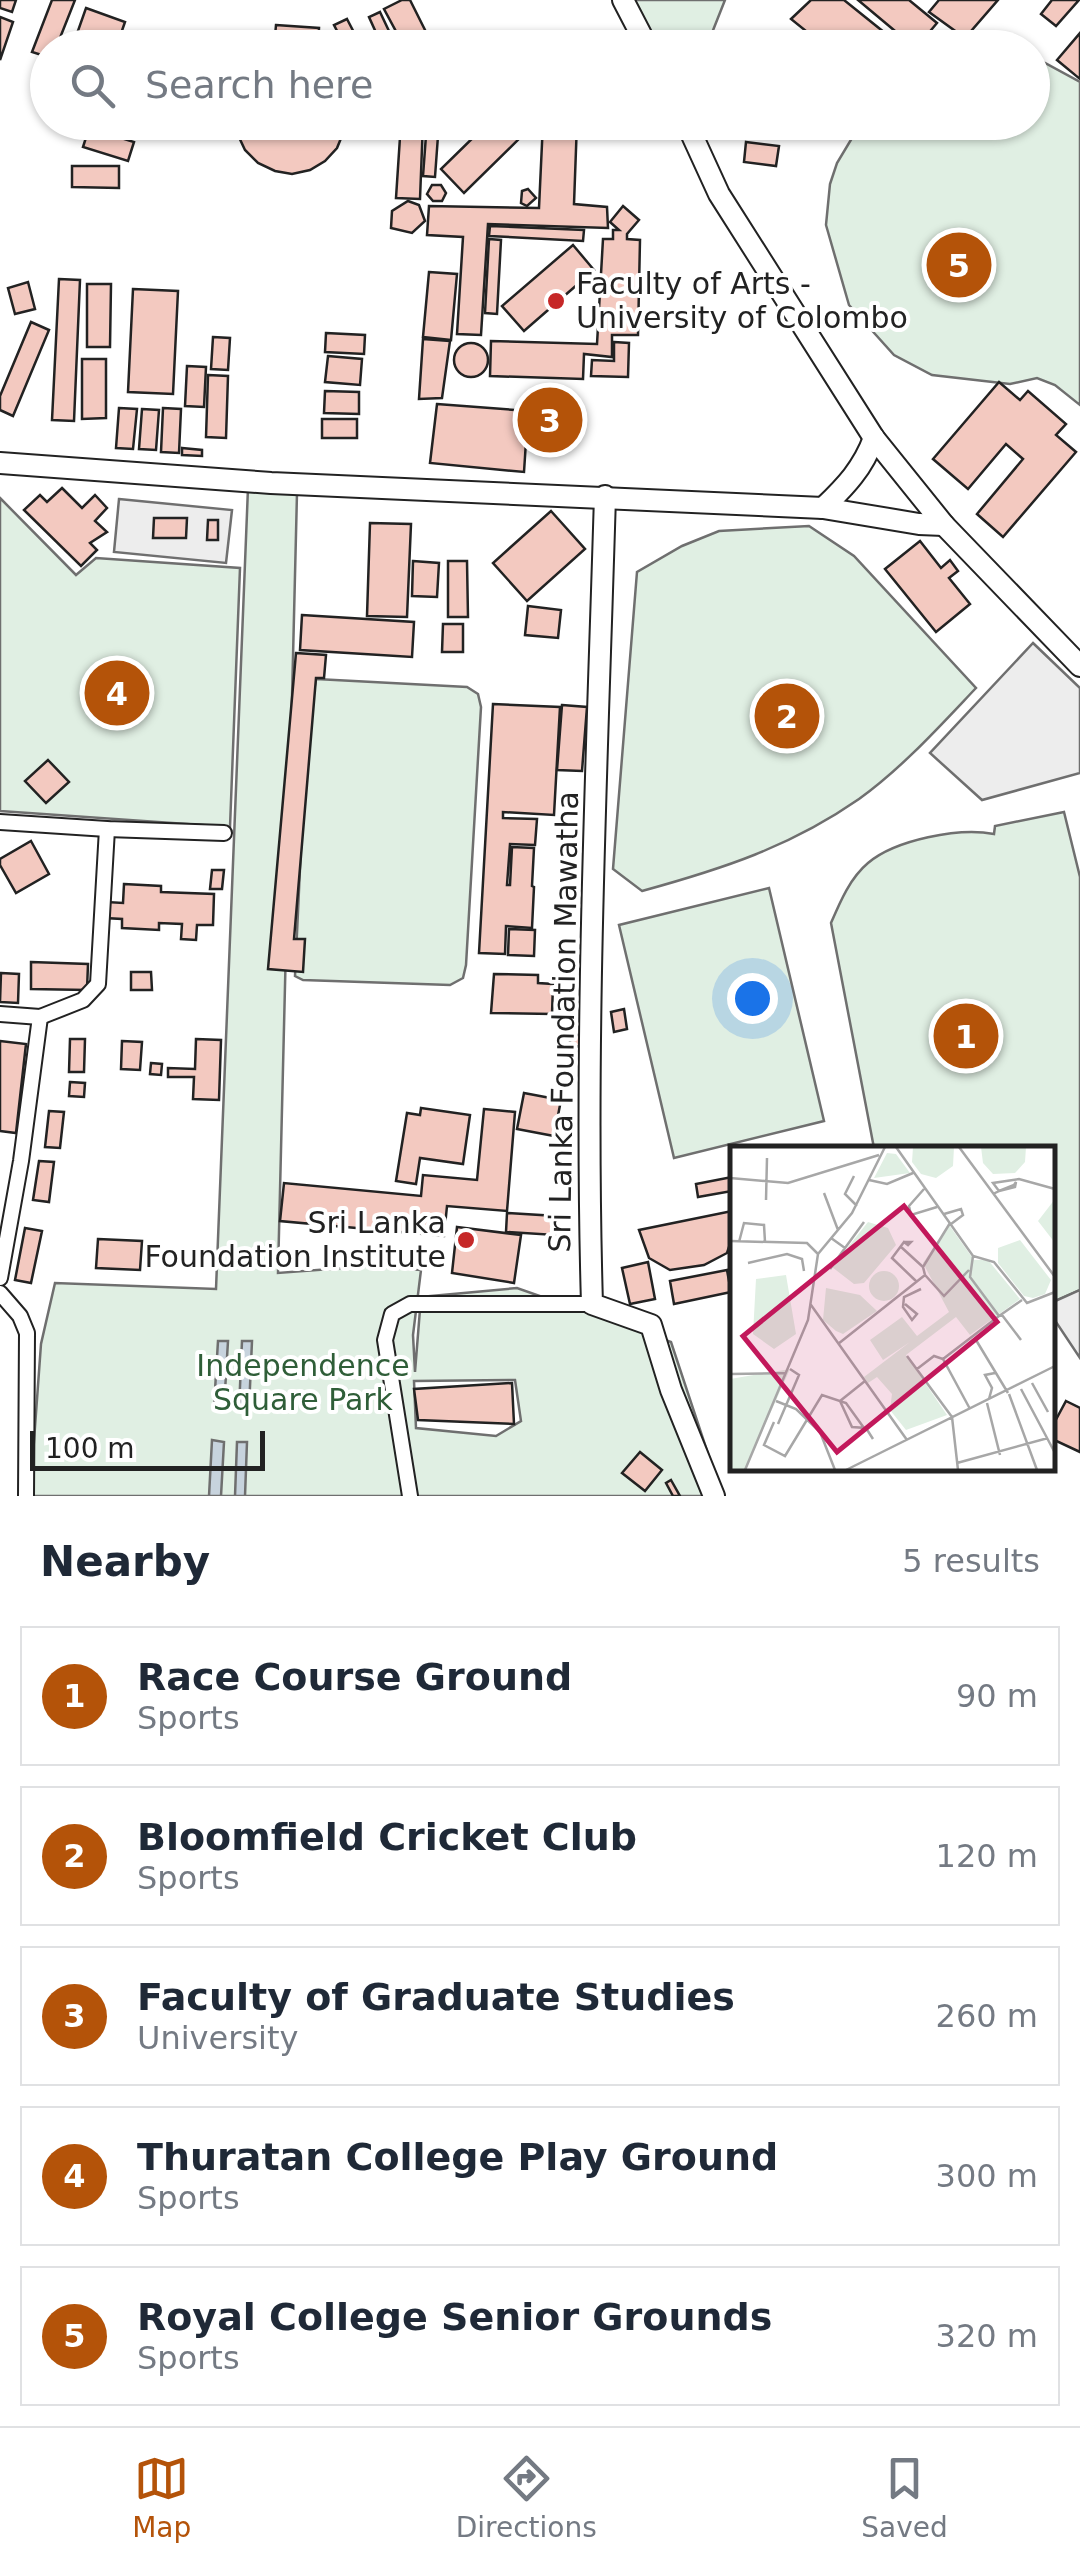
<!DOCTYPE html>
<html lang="en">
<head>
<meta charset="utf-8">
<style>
	:root { --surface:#fff; --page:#f6f6f7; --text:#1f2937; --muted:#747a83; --line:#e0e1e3; --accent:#b45309 }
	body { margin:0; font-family:"DejaVu Sans",sans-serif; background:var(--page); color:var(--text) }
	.scale { position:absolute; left:30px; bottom:25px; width:235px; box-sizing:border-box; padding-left:10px; border:5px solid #222; border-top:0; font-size:28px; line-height:35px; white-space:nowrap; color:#222; -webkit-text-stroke:8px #fff; paint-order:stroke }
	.you { position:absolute; left:752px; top:998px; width:35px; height:35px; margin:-25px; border:8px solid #fff; border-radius:50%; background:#1a73e8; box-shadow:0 0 0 15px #1a73e833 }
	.badge { display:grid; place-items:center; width:65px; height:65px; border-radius:50%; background:var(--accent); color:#fff; font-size:32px; font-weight:700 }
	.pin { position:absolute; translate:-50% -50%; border:5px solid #fff; box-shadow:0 2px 10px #0006 }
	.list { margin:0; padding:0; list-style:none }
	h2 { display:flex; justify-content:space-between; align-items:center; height:130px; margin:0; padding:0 40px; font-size:42px }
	h2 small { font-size:32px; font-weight:400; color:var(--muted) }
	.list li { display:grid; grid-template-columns:65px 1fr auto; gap:30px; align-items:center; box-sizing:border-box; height:140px; margin:0 20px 20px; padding:0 20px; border:2px solid var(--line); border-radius:0px }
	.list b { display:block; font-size:38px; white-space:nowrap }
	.list p { margin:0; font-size:32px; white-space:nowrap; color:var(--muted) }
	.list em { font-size:32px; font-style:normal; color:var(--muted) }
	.icon { flex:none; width:55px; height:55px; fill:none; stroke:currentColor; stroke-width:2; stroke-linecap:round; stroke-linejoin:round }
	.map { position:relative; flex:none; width:1080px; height:1496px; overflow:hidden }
	.search { position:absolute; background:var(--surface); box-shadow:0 2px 8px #0004; left:30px; right:30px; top:30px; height:110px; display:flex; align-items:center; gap:25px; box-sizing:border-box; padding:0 35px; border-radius:55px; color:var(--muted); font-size:38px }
	.sheet { height:930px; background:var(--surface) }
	nav { display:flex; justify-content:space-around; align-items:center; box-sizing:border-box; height:140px; border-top:2px solid var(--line); background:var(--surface); font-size:28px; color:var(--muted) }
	nav a { display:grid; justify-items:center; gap:5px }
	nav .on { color:var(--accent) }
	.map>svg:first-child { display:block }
	.green { fill:#e0efe3; stroke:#6f6f6f; stroke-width:2.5; fill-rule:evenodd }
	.parking { fill:#ededed; stroke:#6f6f6f; stroke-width:2.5 }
	.water { fill:#c7d3dd; stroke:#6f6f6f; stroke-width:2.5 }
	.building { fill:#f3c9c0; stroke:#222; stroke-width:2.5 }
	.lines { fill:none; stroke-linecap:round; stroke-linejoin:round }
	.street-casing { stroke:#222; stroke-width:18 }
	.secondary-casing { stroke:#222; stroke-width:24 }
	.street { stroke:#fff; stroke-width:14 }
	.secondary { stroke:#fff; stroke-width:20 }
	.poi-dot { fill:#c62828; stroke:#fff; stroke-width:4 }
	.labels { text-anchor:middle; stroke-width:8; stroke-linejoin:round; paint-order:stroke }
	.poi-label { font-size:30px; fill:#222; stroke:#fff; text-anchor:start }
	.street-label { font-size:30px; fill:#222; stroke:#fff }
	.park-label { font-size:30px; fill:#2f5e38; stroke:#fff }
	.inset-road { fill:none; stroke:#a7a7a7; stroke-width:2.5 }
	.view { fill:#c2185b; fill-opacity:0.15; stroke:#c2185b; stroke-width:5 }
	.inset-edge { fill:none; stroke:#222; stroke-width:5 }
</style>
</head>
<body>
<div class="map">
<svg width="1080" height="1496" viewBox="0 0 1080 1496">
	<rect width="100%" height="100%" fill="#fff"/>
	<!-- green -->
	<g class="green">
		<path d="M623 0H725L706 48 648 47Z"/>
		<path d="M1033 61 1045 63 1080 82V405L1055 385 1037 378 1010 384 932 375 894 355 849 305 826 225 830 184 837 163 861 123 1032 122Z"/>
		<path d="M248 488 297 493 278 1273 370 1266 421 1270 413 1335 415 1372 421 1297 517 1288 671 1342 722 1496H30L41 1344 55 1283 216 1289ZM515 1380 521 1421 496 1436 416 1428 414 1381Z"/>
		<path d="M0 498 76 575 96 558 240 568 230 827 0 811Z"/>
		<path d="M809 526 854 556 976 688C939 727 902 768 859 799 790 847 722 869 642 891L613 869 637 572 682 546 719 531Z"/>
		<path d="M316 679 467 687 478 694 481 707 466 965 463 978 450 985 303 980 295 976 306 739Z"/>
		<path d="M1064 812 1080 877V1290L1053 1302 1052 1149 874 1148 831 923C840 902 850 878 868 863 895 840 959 827 994 834L995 826Z"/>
		<path d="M769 888 824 1121 674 1158 619 925Z"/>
	</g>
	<!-- parking -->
	<g class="parking">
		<path d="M119 499 232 510 226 563 114 552Z"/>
		<path d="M1033 643 1080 688V773L982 800 930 753Z"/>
		<path d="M1080 1290V1358L1052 1316 1053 1302Z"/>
	</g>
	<!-- water -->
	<g class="water">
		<path d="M218 1341H228L224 1408 214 1407Z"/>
		<path d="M242 1341H252L249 1409H239Z"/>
		<path d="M212 1440 224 1442 221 1496H209Z"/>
		<path d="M237 1442H247L245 1496H235Z"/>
	</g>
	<!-- building -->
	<g class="building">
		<path d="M0 0H16L12 12 0 8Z"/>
		<path d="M52 0H75L56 48H48V57L32 52Z"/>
		<path d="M402 0H410L428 36 405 48 384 9Z"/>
		<path d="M811 0H844L885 33 872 48H827L791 19Z"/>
		<path d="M858 0H909L937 23 916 48H881L895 31Z"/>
		<path d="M939 0H998L965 38 929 12Z"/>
		<path d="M1052 0H1079L1056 26 1041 14Z"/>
		<path d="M86 8 125 22 116 48H80L73 45Z"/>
		<path d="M380 12 397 48H383L369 17Z"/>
		<path d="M0 17 13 22 0 60Z"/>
		<path d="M347 19 362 48H346L334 25Z"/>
		<path d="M276 25 319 28 318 48H274Z"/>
		<path d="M1080 33V79L1057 60Z"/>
		<path d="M236 122H345L344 131 337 148 325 161 310 170 292 174 275 171 258 163 245 150 237 133Z"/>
		<path d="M401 122H423L420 199 396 198Z"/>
		<path d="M427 122H439L435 177 423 176Z"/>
		<path d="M489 122H527L531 127 464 193 441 169Z"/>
		<path d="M543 122H577L574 204 607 207 608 228 488 224 481 335 457 334 463 237 427 235 429 206 539 208Z"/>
		<path d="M804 122H824L816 132Z"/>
		<path d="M89 128 134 142 128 161 83 147Z"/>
		<path d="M746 142 779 146 776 166 744 162Z"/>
		<path d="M72 166H119V188L72 187Z"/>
		<path d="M432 185H441L446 193 442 201H433L427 194Z"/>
		<path d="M528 189 536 198 527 206 521 203 522 191Z"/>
		<path d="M408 201 419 205 425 221 412 233 391 228 392 211Z"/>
		<path d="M623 206 639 220 627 234V239L640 240 638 335H612V357L584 354 583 379 490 376 491 341 597 344 603 239H613V230H619L610 222Z"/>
		<path d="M490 226 584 230 583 241 489 236Z"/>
		<path d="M489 239 501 240 497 314 485 313Z"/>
		<path d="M573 245 594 270 524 331 502 306Z"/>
		<path d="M429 272 457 274 451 340 423 337Z"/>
		<path d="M59 279 80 280 74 421 52 420Z"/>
		<path d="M28 282 35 309 15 314 8 288Z"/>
		<path d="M87 284H111L110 347H87Z"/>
		<path d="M133 289 178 291 173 394 128 392Z"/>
		<path d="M31 322 49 330 13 416 0 410V396Z"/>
		<path d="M326 333 365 335 364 354 325 352Z"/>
		<path d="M213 337 230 338 228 370 211 369Z"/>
		<path d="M423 339 450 341 442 398 419 399Z"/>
		<path d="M614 342 629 343 628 377 591 376 592 360 614 361Z"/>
		<circle cx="471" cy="360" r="17"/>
		<path d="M328 356 362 359 360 385 325 382Z"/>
		<path d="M82 359H106V418L82 419Z"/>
		<path d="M187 366 206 367 204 407 185 406Z"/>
		<path d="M208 375 228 376 226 438 206 437Z"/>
		<path d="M999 382 1020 400 1028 391 1066 424 1056 435 1076 452 1003 537 977 514 1023 459 1006 444 968 489 933 459Z"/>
		<path d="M325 391 359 392V414L324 413Z"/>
		<path d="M437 404 528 411 524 472 430 463Z"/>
		<path d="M119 408 137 409 133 449 116 448Z"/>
		<path d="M163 408 181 409 179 453 161 452Z"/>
		<path d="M142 409 159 410 156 450 139 449Z"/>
		<rect x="322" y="419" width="35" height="19"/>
		<path d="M182 448 202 450V456L182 455Z"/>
		<path d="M62 488 82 508 95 495 107 508 95 521 107 532 90 543 97 550 81 566 24 510 40 495 47 502Z"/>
		<path d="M551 511 585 549 527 601 493 563Z"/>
		<path d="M154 518H187L186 538H153Z"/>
		<path d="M208 520H218V540H207Z"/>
		<path d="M370 523 411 524 407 617 367 616Z"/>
		<path d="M920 541 941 568 950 560 958 571 949 578 970 604 936 632 885 569Z"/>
		<path d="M413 561 439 563 437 597 412 596Z"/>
		<path d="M448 561H467L468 617H448Z"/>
		<path d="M528 606 561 610 558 638 525 635Z"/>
		<path d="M302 615 414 622 412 657 300 650Z"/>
		<path d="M443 624H463V652H442Z"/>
		<path d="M296 653 326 655 324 678H316L294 939H305L303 972 268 969Z"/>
		<path d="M493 704 560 707 554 815 503 812V818L537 819 535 845 510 844 507 885H510L512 847 534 848 532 886 534 887 532 928 506 926 505 954 479 953Z"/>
		<path d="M562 705 587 707 582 771 557 770Z"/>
		<path d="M48 760 69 782 46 803 25 781Z"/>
		<path d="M31 841 49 874 16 893 0 865V859Z"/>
		<path d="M212 870H224L222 889H210Z"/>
		<path d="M124 884 161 886V892L214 894 213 925H197L196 940 181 939 182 924 159 923V930L122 928V919L105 918 107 902 123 903Z"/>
		<path d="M509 929 535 930 534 956 508 955Z"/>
		<path d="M31 962 88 964 87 990 31 989Z"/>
		<path d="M131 972H151L152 990H131Z"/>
		<path d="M1 973 19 974 18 1003 0 1002Z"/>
		<path d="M494 974 538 975V983L553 984 552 1014 491 1013Z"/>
		<path d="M624 1009 627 1029 614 1032 611 1012Z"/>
		<path d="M570 1035H582V1046L570 1047Z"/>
		<path d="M70 1039H85L84 1072H69Z"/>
		<path d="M196 1039 221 1040 219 1100 193 1099 194 1077H168V1068L195 1069Z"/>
		<path d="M0 1041 26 1044 16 1133 0 1131Z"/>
		<path d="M122 1041 142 1042 140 1070 121 1069Z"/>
		<path d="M151 1063 162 1064 161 1075 150 1074Z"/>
		<path d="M70 1082 85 1083 84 1097 69 1096Z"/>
		<path d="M524 1093 561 1100 554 1136 517 1129Z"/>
		<path d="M421 1108 470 1115 463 1164 420 1158 416 1184 396 1181 407 1113 420 1115Z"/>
		<path d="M484 1109 515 1112 507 1211 447 1206 444 1236 280 1221 284 1183 421 1196 423 1175 477 1180Z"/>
		<path d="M49 1111 64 1112 60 1148 45 1147Z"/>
		<path d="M39 1161 54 1162 49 1202 33 1200Z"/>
		<path d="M732 1177V1191L698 1197 696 1184Z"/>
		<path d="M732 1211V1238L727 1253 704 1265 670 1270 649 1258 639 1230Z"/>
		<path d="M507 1213 556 1216 555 1235 506 1232Z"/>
		<path d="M457 1227 521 1235 514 1283 452 1273Z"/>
		<path d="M25 1228 42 1231 31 1283 15 1280Z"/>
		<path d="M98 1239 142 1241 140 1270 96 1268Z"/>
		<path d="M648 1262 655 1299 630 1304 622 1268Z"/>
		<path d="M727 1270 731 1292 674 1304 670 1281Z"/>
		<path d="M512 1383 514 1424 418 1420 414 1389Z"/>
		<path d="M1066 1401 1080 1408V1452L1052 1439V1427Z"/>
		<path d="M640 1452 662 1470 645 1491 622 1473Z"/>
		<path d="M671 1480 680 1496H673L666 1483Z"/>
	</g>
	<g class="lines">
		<defs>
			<g id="street">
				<path d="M0 822 107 829 224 833"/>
				<path d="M0 1014 40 1017 83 1000 98 984 107 829"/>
				<path d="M0 1278 21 1161 40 1017"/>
				<path d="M0 1293 20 1316 27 1333 26 1496"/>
				<path d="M410 1496 385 1340 392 1314 410 1304H592"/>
			</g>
			<g id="secondary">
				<path d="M623 0 648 48"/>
				<path d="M686 122 719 194 874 438 944 525 1080 666"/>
				<path d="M0 463 271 483 823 508 919 524 944 525"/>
				<path d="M605 496C597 765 584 1035 592 1304L651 1325 671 1390 714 1496"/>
				<path d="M823 508C846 486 863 468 874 438"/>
			</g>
		</defs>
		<!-- street casing -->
		<use href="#street" class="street-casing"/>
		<!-- secondary casing -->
		<use href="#secondary" class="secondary-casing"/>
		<!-- street -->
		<use href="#street" class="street"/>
		<!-- secondary -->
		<use href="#secondary" class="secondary"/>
	</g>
	<!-- markers -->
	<g class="poi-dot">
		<circle cx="556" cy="301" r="10"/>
		<circle cx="466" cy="1240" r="10"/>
	</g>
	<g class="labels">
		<!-- poi labels -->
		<g class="poi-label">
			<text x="576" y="294">Faculty of Arts -<tspan x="576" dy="34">University of Colombo</tspan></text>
			<text x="446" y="1233" text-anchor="end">Sri Lanka<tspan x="446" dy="34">Foundation Institute</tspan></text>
		</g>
		<!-- street labels -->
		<g class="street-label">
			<text transform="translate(564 1022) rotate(-89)" y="10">Sri Lanka Foundation Mawatha</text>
		</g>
		<!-- park labels -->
		<g class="park-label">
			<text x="303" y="1376">Independence<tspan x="303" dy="34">Square Park</tspan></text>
		</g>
	</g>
	<!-- overview -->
	<g transform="translate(730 1146)">
		<rect width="325" height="325" fill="#fff"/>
		<path d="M183 1H224L223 20 206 32 191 28 182 16ZM251 1H296L295 16 285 27 263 28 253 17ZM157 7 166 8 180 27 144 32ZM325 53V97L308 75ZM138 76 158 82 166 99 134 137 124 138 102 121ZM219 79 244 114H258L290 153 240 189 226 171 176 209 217 269 176 284 160 264 162 248 147 231 138 237 134 231 180 196 153 214 140 194 172 171 187 190 219 166 193 117ZM290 94 321 134 315 148 303 152 294 150 268 117V102ZM139 140a15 15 0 1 1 30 0a15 15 0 1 1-30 0ZM56 129 66 188 44 203 23 188 26 133ZM96 142 130 149 147 165 113 188 106 185 93 174ZM60 223 15 324H1L0 233Z" fill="#e0efe3"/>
		<path class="inset-road" d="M166 1 243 110 264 116 297 157 325 146M229 1 325 131M124 30 115 48 127 60M0 32 58 37 149 9M139 34 157 38 183 27M286 36 285 41 269 45 284 39ZM194 43 179 60 181 69 207 61M94 47 108 84M263 48 269 45 263 37 289 33 325 43M36 54 37 12M214 68 231 63 233 69 221 78M0 95 77 97 88 108M9 96 14 77 34 79 35 96M174 96H181L178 99 174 96 162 112 187 136M170 100 193 121M115 102 134 76M243 110 240 131 269 170 292 154M18 117 57 108 72 113 74 125M100 123 115 102 101 92M195 129 214 150 239 124M175 158 187 168 182 174 173 161 174 151 191 143M81 159 177 294M272 169 291 194M246 194 278 247M108 198 195 129 193 121 220 77M177 210 222 271M213 213 269 170M187 223 204 210 213 213 240 263M0 228 55 227M302 237 318 266M291 243 325 307M279 248 307 324M259 253 262 242 255 229 265 227M46 255 66 263 90 286 105 324M110 255 122 281 136 282 143 293M110 255 135 235M257 257 270 309M222 271 228 324M44 276 34 299 55 310 92 249 116 257 134 282M48 278 69 229 60 223M227 317 318 292M15 324 78 174 88 108 122 67 155 1M116 324 325 220"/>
		<path class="view" d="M174 60 267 176 107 306 13 190Z"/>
		<rect width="325" height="325" class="inset-edge"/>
	</g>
</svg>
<div class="scale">100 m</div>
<div class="you"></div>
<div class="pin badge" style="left:966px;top:1036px">1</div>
<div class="pin badge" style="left:787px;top:716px">2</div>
<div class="pin badge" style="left:550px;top:420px">3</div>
<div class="pin badge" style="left:117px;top:693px">4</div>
<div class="pin badge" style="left:959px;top:265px">5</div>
<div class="search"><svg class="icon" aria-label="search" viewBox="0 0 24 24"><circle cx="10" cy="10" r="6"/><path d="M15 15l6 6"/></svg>Search here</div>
</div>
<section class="sheet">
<h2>Nearby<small>5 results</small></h2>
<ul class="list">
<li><span class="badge">1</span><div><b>Race Course Ground</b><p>Sports</p></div><em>90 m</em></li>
<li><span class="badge">2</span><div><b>Bloomfield Cricket Club</b><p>Sports</p></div><em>120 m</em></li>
<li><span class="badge">3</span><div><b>Faculty of Graduate Studies</b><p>University</p></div><em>260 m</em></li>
<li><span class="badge">4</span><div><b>Thuratan College Play Ground</b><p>Sports</p></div><em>300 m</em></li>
<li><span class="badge">5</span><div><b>Royal College Senior Grounds</b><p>Sports</p></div><em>320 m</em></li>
</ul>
</section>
<nav>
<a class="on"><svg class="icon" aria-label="map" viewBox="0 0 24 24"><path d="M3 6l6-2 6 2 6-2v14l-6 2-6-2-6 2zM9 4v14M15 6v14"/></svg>Map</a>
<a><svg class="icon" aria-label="directions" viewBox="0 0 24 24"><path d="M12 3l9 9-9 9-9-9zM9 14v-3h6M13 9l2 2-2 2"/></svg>Directions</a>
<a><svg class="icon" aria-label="saved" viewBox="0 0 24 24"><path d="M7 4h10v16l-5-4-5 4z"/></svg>Saved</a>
</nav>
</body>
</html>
